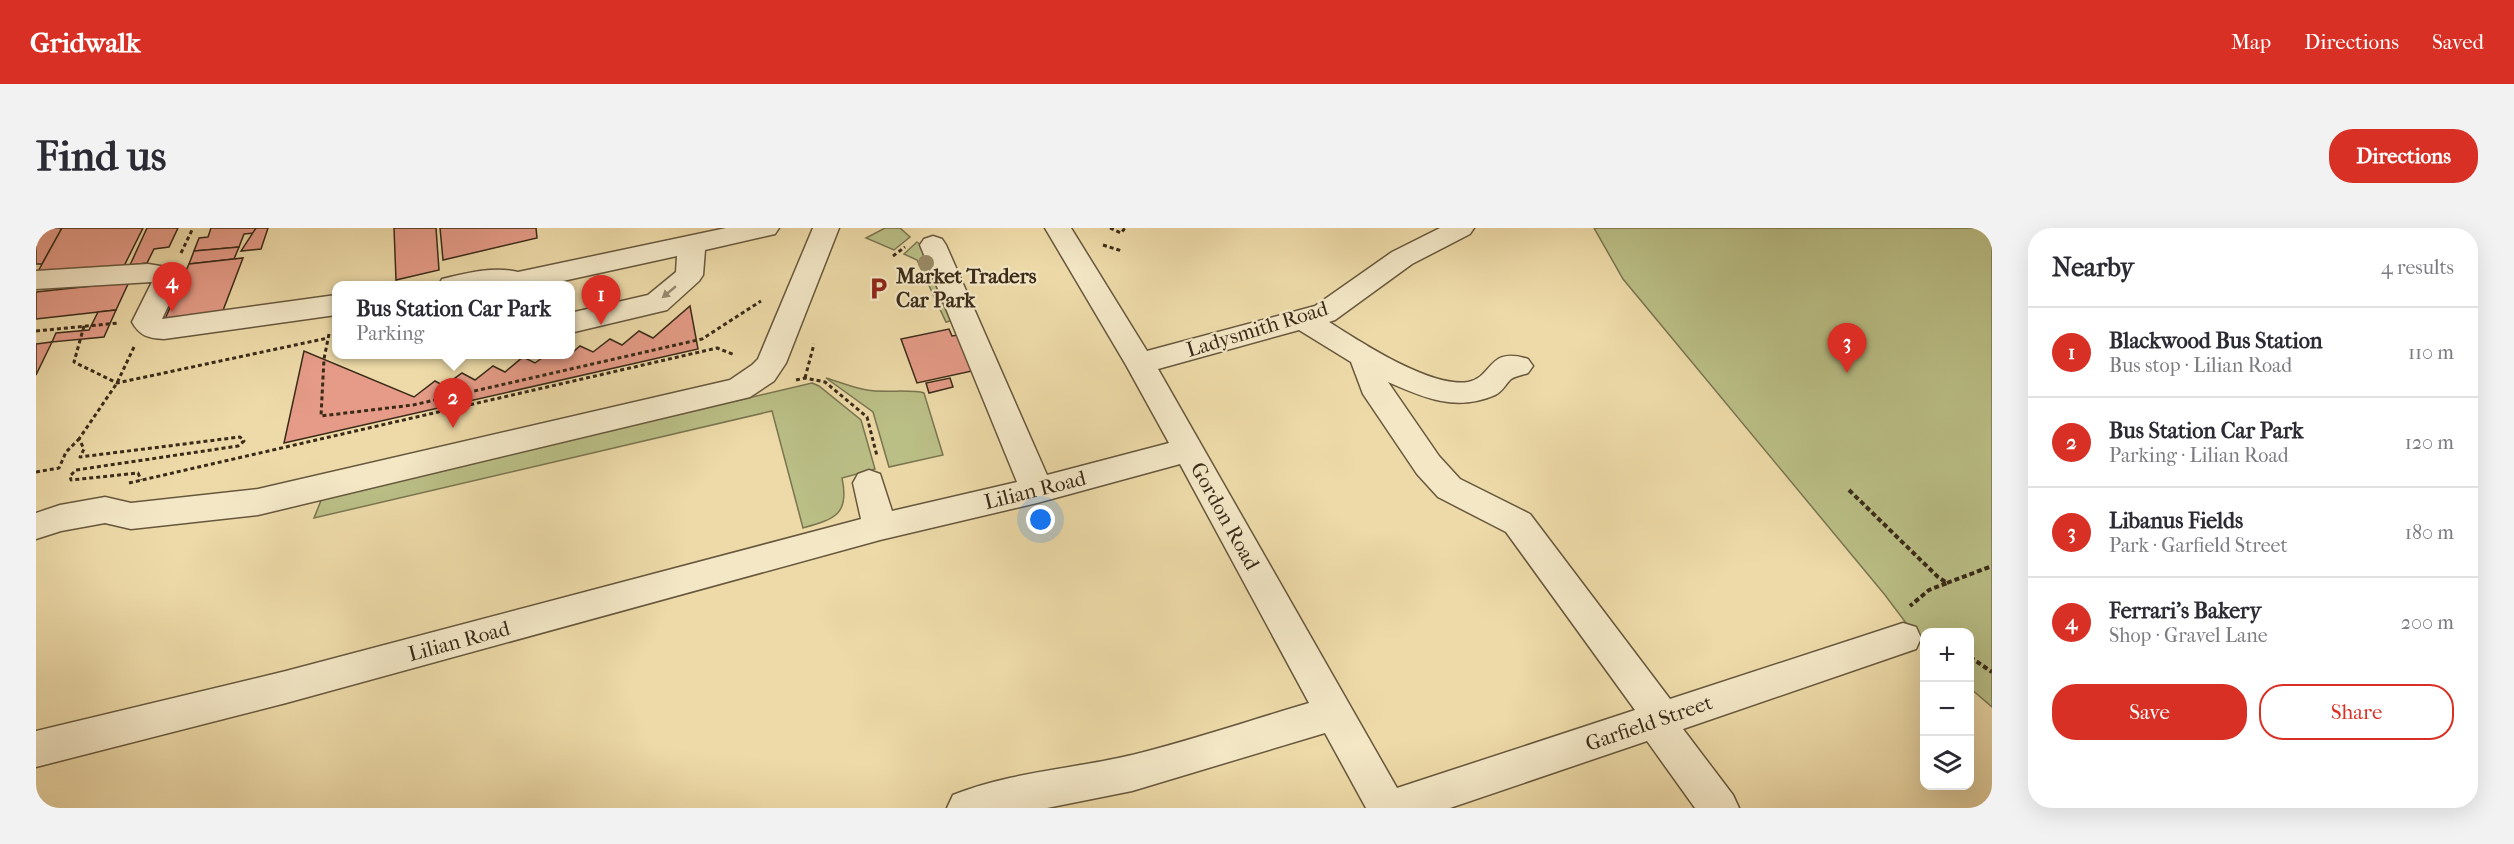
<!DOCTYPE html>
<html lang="en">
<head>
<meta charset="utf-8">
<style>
	:root { --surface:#fff; --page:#f2f2f3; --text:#2b2b33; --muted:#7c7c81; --line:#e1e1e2; --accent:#d93025 }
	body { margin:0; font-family:"IM FELL French Canon",serif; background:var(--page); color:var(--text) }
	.controls { position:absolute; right:18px; bottom:18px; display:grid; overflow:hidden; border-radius:12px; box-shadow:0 6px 24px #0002 }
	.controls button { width:54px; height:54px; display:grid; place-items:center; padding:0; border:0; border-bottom:2px solid var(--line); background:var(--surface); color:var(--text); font:30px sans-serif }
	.you { position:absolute; left:1005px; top:292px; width:21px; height:21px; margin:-15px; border:4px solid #fff; border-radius:50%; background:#1a73e8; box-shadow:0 0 0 9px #1a73e833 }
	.badge { display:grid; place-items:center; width:39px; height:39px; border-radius:50%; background:var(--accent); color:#fff; font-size:20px; font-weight:700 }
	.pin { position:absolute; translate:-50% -50px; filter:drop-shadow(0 2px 3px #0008) }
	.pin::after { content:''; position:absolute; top:32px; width:21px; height:18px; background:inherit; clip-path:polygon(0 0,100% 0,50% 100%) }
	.popup { position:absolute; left:296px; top:53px; width:243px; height:78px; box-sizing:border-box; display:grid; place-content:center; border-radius:12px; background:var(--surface); filter:drop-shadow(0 2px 4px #0005); font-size:20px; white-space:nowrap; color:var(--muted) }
	.popup b { font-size:22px; color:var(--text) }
	.popup::after { content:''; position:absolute; left:50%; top:100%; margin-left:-12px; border:12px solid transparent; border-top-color:var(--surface) }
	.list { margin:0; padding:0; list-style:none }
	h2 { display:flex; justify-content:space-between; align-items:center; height:78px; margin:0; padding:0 24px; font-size:26px }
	h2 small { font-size:20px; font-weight:400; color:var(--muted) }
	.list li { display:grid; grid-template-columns:39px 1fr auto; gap:18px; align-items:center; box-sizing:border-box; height:90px; padding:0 24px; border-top:2px solid var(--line) }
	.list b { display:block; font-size:22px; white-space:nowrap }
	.list p { margin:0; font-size:20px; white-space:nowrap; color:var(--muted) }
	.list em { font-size:20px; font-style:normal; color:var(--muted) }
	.actions { display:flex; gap:12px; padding:18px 24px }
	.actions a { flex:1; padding:14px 0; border:2px solid var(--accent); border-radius:24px; text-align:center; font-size:21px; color:var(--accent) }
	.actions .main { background:var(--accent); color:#fff }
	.icon { flex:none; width:33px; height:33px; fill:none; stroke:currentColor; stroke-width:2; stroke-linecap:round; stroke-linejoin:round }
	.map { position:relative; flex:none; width:1956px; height:580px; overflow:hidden; border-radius:24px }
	header { display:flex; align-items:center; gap:36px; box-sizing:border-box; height:84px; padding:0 30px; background:var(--accent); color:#fff }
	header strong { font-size:28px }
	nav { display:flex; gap:33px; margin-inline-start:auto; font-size:21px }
	.intro { display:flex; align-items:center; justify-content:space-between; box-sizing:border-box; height:144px; padding:0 36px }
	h1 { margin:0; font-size:42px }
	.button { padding:15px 27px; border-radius:24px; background:var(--accent); color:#fff; font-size:21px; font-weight:700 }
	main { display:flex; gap:36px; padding:0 36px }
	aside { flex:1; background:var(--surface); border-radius:24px; box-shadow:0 6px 24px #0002 }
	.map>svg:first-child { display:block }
	.green { fill:#babf86; stroke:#7a7550; stroke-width:1.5 }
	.building { fill:#e59b87; stroke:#3a2b19; stroke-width:1.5 }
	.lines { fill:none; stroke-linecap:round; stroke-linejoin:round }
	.minor-casing { stroke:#67573d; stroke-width:3 }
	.path-far1 { stroke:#3a2b19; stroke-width:3; stroke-dasharray:4 3; stroke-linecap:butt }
	.path { stroke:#3a2b19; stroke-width:4; stroke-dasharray:5 3; stroke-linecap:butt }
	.minor { fill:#f3e7c6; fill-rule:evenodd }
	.tree { fill:#998a65 }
	.oneway { fill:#968970 }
	.labels { text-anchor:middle; stroke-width:4.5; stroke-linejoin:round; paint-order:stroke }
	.poi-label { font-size:21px; font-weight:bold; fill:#3a2b19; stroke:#f3e7c6; text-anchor:start }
	.street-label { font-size:21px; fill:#3a2b19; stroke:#f3e7c6 }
</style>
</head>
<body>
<header>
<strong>Gridwalk</strong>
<nav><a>Map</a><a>Directions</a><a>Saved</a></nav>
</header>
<div class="intro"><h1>Find us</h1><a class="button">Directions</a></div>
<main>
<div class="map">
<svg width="1956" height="580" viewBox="0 0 1956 580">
	<rect width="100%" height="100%" fill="#eddaa8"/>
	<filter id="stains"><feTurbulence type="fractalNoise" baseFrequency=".00333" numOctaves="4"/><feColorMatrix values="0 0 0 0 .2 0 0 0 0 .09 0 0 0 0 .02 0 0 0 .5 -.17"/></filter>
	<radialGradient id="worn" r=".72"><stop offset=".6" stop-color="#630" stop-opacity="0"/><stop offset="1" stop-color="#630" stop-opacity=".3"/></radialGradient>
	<!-- green -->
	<g class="green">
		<path d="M849 0H864L874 9 858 22 830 10Z"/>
		<path d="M1558 0H1956V479L1934 460V404H1888V419L1849 367 1587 51Z"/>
		<path d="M881 14 888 19 922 91 910 94 881 32 868 26Z"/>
		<path d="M790 150C804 154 818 160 831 162 847 165 877 161 888 165L907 227 853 239 837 184Z"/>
		<path d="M776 155 783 158 825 192 839 241 806 250C814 287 798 291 767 300L736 183 278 290 286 270Z"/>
	</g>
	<!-- building -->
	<g class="building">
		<path d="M3 0H26L6 36H0V13L4 7H0V4Z"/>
		<path d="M26 0H107L88 38 0 47Z"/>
		<path d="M111 0H142L133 19 118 21 111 35 94 37Z"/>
		<path d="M175 0H220L218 5 208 6 203 19 158 23 163 10 172 9Z"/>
		<path d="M220 0H232L225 21 205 23Z"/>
		<path d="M358 0H400L403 42 360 52Z"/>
		<path d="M404 0H500L501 10 407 32Z"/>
		<path d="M203 19 198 31 153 36 158 23Z"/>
		<path d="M207 30 186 85 129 91 153 36Z"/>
		<path d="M93 54 80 82 0 91V64Z"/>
		<path d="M654 78 662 121 248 215 268 123 378 169 399 153 408 158 426 145 439 152 457 138 469 144 487 129 499 135 510 127H524L530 130 544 118 557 124 574 111 586 117 603 103 617 110Z"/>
		<path d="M80 82 68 109 16 114 20 105 53 102 62 84Z"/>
		<path d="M913 101 916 108 922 107 936 143 881 155 865 111Z"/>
		<path d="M16 114 0 147V116Z"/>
		<path d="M914 150 917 159 893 165 890 155Z"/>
	</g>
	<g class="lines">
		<defs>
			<g id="minor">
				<path d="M690 0H743L739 6 669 22 667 47 663 53 631 82 534 105V85L612 67 640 44 641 28 504 58H402L406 51C430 45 458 38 482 44Z"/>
				<path d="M777 0H803L750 135 738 153 714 169 222 287 95 301 69 295 25 303 0 311V285L24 277 69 269 95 275 222 261 694 152 716 137 722 131Z"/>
				<path d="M1009 0H1035L1111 123 1279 78 1356 24 1404 0H1438L1434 6 1376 36 1299 92 1293 94C1325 114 1394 160 1432 154 1458 149 1451 118 1492 131L1497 138 1492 145C1487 147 1479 148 1475 151 1469 157 1466 164 1459 167 1420 184 1388 170 1352 154L1403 228 1424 251 1494 286 1634 471 1867 395 1880 399 1885 410 1880 421 1647 501 1697 567 1703 580H1659L1611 513 1414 580H1330L1289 505 1096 563 1011 580H911L917 567C974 544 1037 541 1096 527 1156 512 1215 492 1273 475L1144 236 1001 275 844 312 250 475 0 539V503L250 443 825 291 817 255 822 246 833 242 844 246 856 283 981 254 884 17 888 11 897 8 906 11 910 17 1011 247 1133 215 1090 137ZM1263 102 1315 134 1327 166 1381 246 1402 269 1470 304 1599 482 1361 560 1122 141Z"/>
				<path d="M112 36 143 41 147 47 126 91 300 67V87L128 111C112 110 104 108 96 94L116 54 0 61V43Z"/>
			</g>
		</defs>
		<!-- minor casing -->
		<use href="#minor" class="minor-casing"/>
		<!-- path-far1 -->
		<g class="path-far1">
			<path d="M1074 0 1085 5 1089 0"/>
			<path d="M1067 17 1086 23"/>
			<path d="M145 25 157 0"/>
			<path d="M857 28 869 19"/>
			<path d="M48 98 38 134 81 155 292 110"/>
			<path d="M0 103 82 95"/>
			<path d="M293 106 288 131 285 188 377 177 666 111 725 73"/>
			<path d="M98 119 81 155 43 211 48 221 44 229 204 209 208 213 202 218 40 242 34 248 35 252 102 245 105 252"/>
			<path d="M769 150 778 116"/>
			<path d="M760 152 769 150 789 154 831 189 841 228"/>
			<path d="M0 244 23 240 30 224 43 211"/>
			<path d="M93 255 681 120 699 127"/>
		</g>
		<!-- path -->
		<g class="path">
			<path d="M1813 262 1902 349 1911 355 1893 362 1874 378"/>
			<path d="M1911 355 1956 338"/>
			<path d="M1934 429 1956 444"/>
		</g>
		<!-- minor -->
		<use href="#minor" class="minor"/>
	</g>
	<!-- trees -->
	<circle class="tree" cx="890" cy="35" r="8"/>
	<!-- one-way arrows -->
	<defs><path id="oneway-solid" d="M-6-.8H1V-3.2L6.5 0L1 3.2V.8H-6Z" transform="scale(1.5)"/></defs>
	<use class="oneway" href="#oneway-solid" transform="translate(633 64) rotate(140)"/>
	<!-- icons -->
	<defs>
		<symbol id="parking-bare" viewBox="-9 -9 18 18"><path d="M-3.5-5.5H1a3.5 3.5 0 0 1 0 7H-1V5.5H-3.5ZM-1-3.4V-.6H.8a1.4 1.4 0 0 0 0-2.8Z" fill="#8f2418" stroke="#f3e7c6" stroke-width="2.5" paint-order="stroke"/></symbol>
	</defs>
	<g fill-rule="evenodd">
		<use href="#parking-bare" x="826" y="44" width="33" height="33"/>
	</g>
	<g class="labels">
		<!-- poi labels -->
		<g class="poi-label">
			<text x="860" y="55">Market Traders<tspan x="860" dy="24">Car Park</tspan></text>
		</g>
		<!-- street labels -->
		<g class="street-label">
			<text transform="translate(1221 101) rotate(-17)" y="7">Ladysmith Road</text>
			<text transform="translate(999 262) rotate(-14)" y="7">Lilian Road</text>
			<text transform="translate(1189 288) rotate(61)" y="7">Gordon Road</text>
			<text transform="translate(423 413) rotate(-15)" y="7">Lilian Road</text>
			<text transform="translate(1613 495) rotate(-19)" y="7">Garfield Street</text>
		</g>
	</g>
	<rect width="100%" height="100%" filter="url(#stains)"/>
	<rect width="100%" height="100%" fill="url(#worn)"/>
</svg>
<div class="controls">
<button>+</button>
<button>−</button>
<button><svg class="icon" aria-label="layers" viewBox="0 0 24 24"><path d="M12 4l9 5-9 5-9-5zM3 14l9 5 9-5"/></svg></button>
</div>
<div class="you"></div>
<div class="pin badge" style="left:565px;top:97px">1</div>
<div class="pin badge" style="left:417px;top:200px">2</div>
<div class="popup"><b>Bus Station Car Park</b>Parking</div>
<div class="pin badge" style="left:1811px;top:145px">3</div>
<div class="pin badge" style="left:136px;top:84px">4</div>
</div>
<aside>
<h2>Nearby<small>4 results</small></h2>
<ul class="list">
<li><span class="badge">1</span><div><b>Blackwood Bus Station</b><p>Bus stop · Lilian Road</p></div><em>110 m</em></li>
<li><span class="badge">2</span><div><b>Bus Station Car Park</b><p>Parking · Lilian Road</p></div><em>120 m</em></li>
<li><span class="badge">3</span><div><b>Libanus Fields</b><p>Park · Garfield Street</p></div><em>180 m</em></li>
<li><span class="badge">4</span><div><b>Ferrari's Bakery</b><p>Shop · Gravel Lane</p></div><em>200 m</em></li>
</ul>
<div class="actions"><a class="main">Save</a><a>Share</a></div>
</aside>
</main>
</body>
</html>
